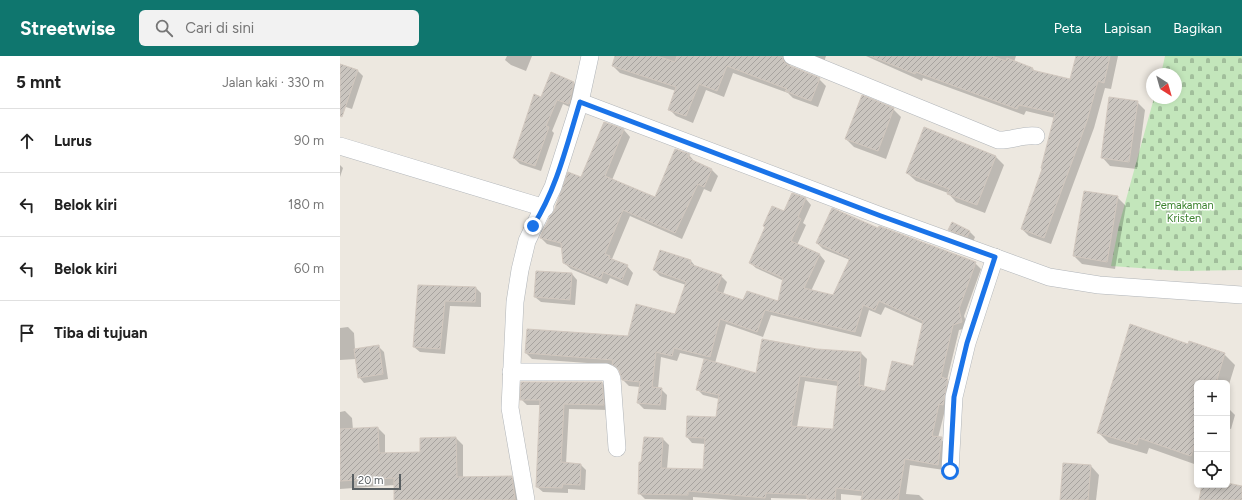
<!DOCTYPE html>
<html lang="id">
<head>
<meta charset="utf-8">
<style>
	:root { --surface:#fff; --page:#f2f2f2; --text:#222; --muted:#767676; --line:#e0e0e0; --accent:#0f766e }
	body { margin:0; font-family:Figtree,sans-serif; background:var(--page); color:var(--text) }
	.controls { position:absolute; right:12px; bottom:12px; display:grid; overflow:hidden; border-radius:6px; box-shadow:0 2px 6px #0003 }
	.controls button { width:36px; height:36px; display:grid; place-items:center; padding:0; border:0; border-bottom:1px solid var(--line); background:var(--surface); color:var(--text); font:20px sans-serif }
	.compass { position:absolute; left:806px; top:12px; width:36px; height:36px; border-radius:50%; background:var(--surface); box-shadow:0 2px 6px #0003; rotate:143deg }
	.scale { position:absolute; left:12px; bottom:10px; width:49px; box-sizing:border-box; padding-left:4px; border:2px solid #595f62; border-top:0; font-size:11px; line-height:14px; white-space:nowrap; color:#595f62; -webkit-text-stroke:3px #fff; paint-order:stroke }
	.stop { position:absolute; width:12px; height:12px; margin:-9px; border:3px solid #1a73e8; border-radius:50%; background:#fff }
	.stop.end { background:#1a73e8; border-color:#fff; box-shadow:0 1px 4px #0008 }
	.list { margin:0; padding:0; list-style:none }
	h2 { display:flex; justify-content:space-between; align-items:center; height:52px; margin:0; padding:0 16px; font-size:17px }
	h2 small { font-size:13px; font-weight:400; color:var(--muted) }
	.list li { display:grid; grid-template-columns:26px 1fr auto; gap:12px; align-items:center; box-sizing:border-box; height:64px; padding:0 16px; border-top:1px solid var(--line) }
	.list b { display:block; font-size:15px; white-space:nowrap }
	.list em { font-size:13px; font-style:normal; color:var(--muted) }
	.icon { flex:none; width:22px; height:22px; fill:none; stroke:currentColor; stroke-width:2; stroke-linecap:round; stroke-linejoin:round }
	.map { position:relative; flex:none; width:902px; height:444px; overflow:hidden }
	header { display:flex; align-items:center; gap:24px; box-sizing:border-box; height:56px; padding:0 20px; background:var(--accent); color:#fff }
	header strong { font-size:19px }
	nav { display:flex; gap:22px; margin-inline-start:auto; font-size:14px }
	.search { width:280px; height:36px; background:var(--page); display:flex; align-items:center; gap:10px; box-sizing:border-box; padding:0 14px; border-radius:6px; color:var(--muted); font-size:15px }
	main { display:flex }
	aside { flex:1; background:var(--surface) }
	.map>svg:first-child { display:block }
	.cemetery { fill:url(#cemetery-stones) }
	.shadow { fill:#0003; fill-rule:evenodd }
	.building { fill:url(#building-hatch); stroke:#d2c8bf; fill-rule:evenodd }
	.lines { fill:none; stroke-linecap:round; stroke-linejoin:round }
	.minor-casing { stroke:#b1b5b9; stroke-width:18 }
	.minor { stroke:#fff; stroke-width:17 }
	.route { stroke:#1a73e8; stroke-width:5 }
	.labels { text-anchor:middle; stroke-width:3; stroke-linejoin:round; paint-order:stroke }
	.park-label { font-size:11px; fill:#3c832f; stroke:#fff }
</style>
</head>
<body>
<header>
<strong>Streetwise</strong>
<div class="search"><svg class="icon" aria-label="search" viewBox="0 0 24 24"><circle cx="10" cy="10" r="6"/><path d="M15 15l6 6"/></svg>Cari di sini</div>
<nav><a>Peta</a><a>Lapisan</a><a>Bagikan</a></nav>
</header>
<main>
<aside>
<h2>5 mnt<small>Jalan kaki · 330 m</small></h2>
<ul class="list">
<li><svg class="icon" aria-label="ahead" viewBox="0 0 24 24"><path d="M12 20V5M6 11l6-6 6 6"/></svg><div><b>Lurus</b></div><em>90 m</em></li>
<li><svg class="icon" aria-label="left" viewBox="0 0 24 24"><path d="M17 20v-9H6M10 6l-5 5 5 5"/></svg><div><b>Belok kiri</b></div><em>180 m</em></li>
<li><svg class="icon" aria-label="left" viewBox="0 0 24 24"><path d="M17 20v-9H6M10 6l-5 5 5 5"/></svg><div><b>Belok kiri</b></div><em>60 m</em></li>
<li><svg class="icon" aria-label="arrive" viewBox="0 0 24 24"><path d="M6 21V4h12l-3 4 3 4H6"/></svg><div><b>Tiba di tujuan</b></div></li>
</ul>
</aside>
<div class="map">
<svg width="902" height="444" viewBox="0 0 902 444">
	<defs>
		<pattern id="cemetery-stones" width="16" height="16" patternUnits="userSpaceOnUse"><rect width="16" height="16" fill="#c3e6bb"/><path d="M2 7V4a2 2 0 0 1 4 0v3zM10 15v-3a2 2 0 0 1 4 0v3z" fill="#a1be9b"/></pattern>
		<pattern id="building-hatch" width="6" height="6" patternUnits="userSpaceOnUse"><rect width="6" height="6" fill="#cac5bf"/><path d="M-1 1l2-2M0 6l6-6M5 7l2-2" fill="none" stroke="#a7a39f"/></pattern>
	</defs>
	<rect width="100%" height="100%" fill="#ede8e0"/>
	<!-- cemetery -->
	<path class="cemetery" d="M825 0H902V214L842 215 771 210 779 169 814 42H836V18H821Z"/>
	<!-- shadow -->
	<g class="shadow">
		<path d="M167 0H192L186 15 171 9 165 4Z"/>
		<path d="M276 0H452L449 4 450 11 479 23 486 30 478 51 453 42 448 37 393 17 384 41 366 34 353 67 336 60 329 53 336 35 280 17 273 10Z"/>
		<path d="M468 0H486L484 6Z"/>
		<path d="M526 0H676L674 6 693 13 696 16 731 24 737 0H778L771 33 765 32 754 72 711 188 689 180 682 173 703 113 715 62 686 55 684 59 583 22 582 25Z"/>
		<path d="M0 9 18 15 23 20 12 53 0 49Z"/>
		<path d="M234 27 239 32 234 53 223 48 212 75 214 77 201 115 180 108 174 102 201 42Z"/>
		<path d="M797 46 805 54 797 113 770 110 762 101Z"/>
		<path d="M553 53 561 61 546 103 514 91 506 83Z"/>
		<path d="M264 67 284 74 290 81 272 124 316 142 349 99 355 106 372 114 378 120 371 136 364 133 342 183 290 160 272 203 287 210 293 217 288 230 270 222 267 228 231 213 224 207 222 192 207 188 201 182 241 122Z"/>
		<path d="M655 100 664 109 645 157 616 146 608 137 576 125 567 117Z"/>
		<path d="M0 109 3 112 0 121Z"/>
		<path d="M453 138 466 143 471 149 463 167 466 169 457 189 480 199 485 205 471 235 494 240 510 204 483 193 477 187 538 174 635 207 641 213 624 260 628 272 619 274 607 324 613 330 605 354 598 382 607 388 604 414 570 409 566 438 579 439 584 444H522L523 440 501 438V444L431 442V444H395L353 441V444L305 443 299 437 305 382 323 383 329 389 327 413 364 414 366 388 352 387 347 381 348 361 377 362 379 343 363 339 357 333 365 303 340 297 337 305 321 301 318 333H321L327 339 326 354 304 353 298 347 300 331 289 330 283 324 280 315 275 309 192 303 186 297 289 281 335 259 346 229 320 220 314 214 321 195 351 205 356 211 381 220 387 226 383 238 404 245 438 247 444 225 416 212 410 207 444 156ZM545 251 583 268 573 311 545 336 524 331 527 303 521 297 477 294 417 318 375 307 386 268 423 281 431 259 521 281 529 254 541 259ZM465 325 498 330 494 374 457 371Z"/>
		<path d="M777 141 786 150 775 213 742 208 734 200Z"/>
		<path d="M609 173 630 176 635 181 633 186 615 179Z"/>
		<path d="M232 218 237 224 235 249 201 246 195 241Z"/>
		<path d="M79 230 136 232 141 237V251L110 250 105 298 80 296 74 291Z"/>
		<path d="M8 271 14 277 15 293 38 290 44 296 48 323 24 327 19 321 16 303 0 304V272Z"/>
		<path d="M848 289 884 298 895 309 887 335V327H857V409L809 392 807 398 769 387 758 376Z"/>
		<path d="M262 327 267 332 269 354 229 353 226 408 241 409 246 414 245 434 228 433V437L203 436 197 431 201 349H187L181 343Z"/>
		<path d="M887 351 895 359 891 373 887 372Z"/>
		<path d="M5 355 12 362 13 374 38 372 45 379V397H82L116 382 123 389V422L171 421 178 428 181 444H55V429L0 433V356Z"/>
		<path d="M751 410 759 419 756 444H721Z"/>
	</g>
	<!-- building -->
	<g class="building">
		<path d="M275 0H317L335 6 337 0H442L444 6 448 9 480 22 471 45 445 35 447 33 387 10 377 35 359 28 346 60 328 54 336 31 272 10Z"/>
		<path d="M530 0H652L666 5 667 2 693 12 692 14 730 23 736 0H770L764 27 758 25 747 65 704 182 681 173 702 113 701 112 715 57 679 49 677 53 576 16 575 18Z"/>
		<path d="M0 8 18 14 2 61 0 60Z"/>
		<path d="M211 16 234 26 229 48 217 44 206 70 209 71 195 110 173 102 194 38 201 41Z"/>
		<path d="M522 39 554 52 538 95 505 83Z"/>
		<path d="M769 41 798 45 789 106 761 102Z"/>
		<path d="M264 66 284 73 265 120 315 141 335 93 350 98 348 102 372 113 364 131 358 128 335 177 283 154 265 198 270 200 269 202 288 209 282 224 263 216 261 223 223 207 221 187 200 182 210 160 214 155 228 116 241 121Z"/>
		<path d="M584 71 656 100 637 149 607 138 609 133 566 117Z"/>
		<path d="M744 135 778 140 767 206 733 200Z"/>
		<path d="M452 137 466 142 458 161 461 163 451 185 480 198 464 232 493 239 510 202 476 187 492 152 538 172 539 170 636 206 619 253 622 266 613 269 601 321 608 323 603 349 599 348 592 380 602 381 598 409 565 403 558 444H521L523 435 496 432 495 444 467 443V439L426 437 425 442 348 435V439L298 438 299 406H301L304 381 323 382 321 412 363 413 365 382 346 381 347 360 376 361 379 339 356 334 364 303 416 317 422 283 477 293 521 296 519 329 545 335 552 305 573 310 583 265 539 245 535 254 523 249 515 276 425 254 417 276 380 263 370 301 334 292 332 300 316 296 312 331 322 332 320 349 297 347 300 326 282 324 279 314 272 308 273 304 185 297 187 273 288 280 296 248 335 258 346 226 313 214 320 194 351 204 350 208 382 219 376 235 403 244 407 235 438 245 443 222 409 207 425 171 423 170 432 150 444 155ZM460 320 498 325 493 373 451 370Z"/>
		<path d="M612 166 630 175 627 181 608 174Z"/>
		<path d="M196 215 232 217 230 244 194 241Z"/>
		<path d="M78 229 136 231 135 246 105 245 100 293 73 291Z"/>
		<path d="M790 268 848 288 849 285 885 297 876 327H857V381L851 400 799 382 797 389 757 377Z"/>
		<path d="M39 289 43 318 18 322 14 293Z"/>
		<path d="M181 326H262L264 349 224 348 221 406 241 408 240 429 223 428 222 432 196 431 200 344H180Z"/>
		<path d="M38 371 39 397 80 396V382L116 381 117 421 172 420 175 444H54V422L0 425V373Z"/>
		<path d="M723 407 751 409 748 444H720Z"/>
		<path d="M887 427 902 430V444H859L862 429H887Z"/>
	</g>
	<g class="lines">
		<defs>
			<g id="minor">
				<path d="M452 0 658 84C671 85 683 78 696 80"/>
				<path d="M240 46 541 160 709 221 759 229 902 239"/>
				<path d="M0 90 205 152"/>
				<path d="M171 316H266L270 318 272 323 277 392"/>
				<path d="M610 415 614 341 627 287 655 201"/>
				<path d="M186 444 170 352 175 246 180 214 187 185 213 131 240 46 250 0"/>
			</g>
		</defs>
		<!-- minor casing -->
		<use href="#minor" class="minor-casing"/>
		<!-- minor -->
		<use href="#minor" class="minor"/>
	</g>
	<g class="lines">
		<!-- route -->
		<path class="route" d="M193 170C217 132 227 88 240 46L541 160 655 201 627 287 614 341 610 415"/>
	</g>
	<g class="labels">
		<!-- park labels -->
		<g class="park-label">
			<text x="844" y="153">Pemakaman<tspan x="844" dy="13">Kristen</tspan></text>
		</g>
	</g>
</svg>
<div class="controls">
<button>+</button>
<button>−</button>
<button><svg class="icon" aria-label="locate" viewBox="0 0 24 24"><circle cx="12" cy="12" r="6"/><path d="M12 2v4M12 18v4M2 12h4M18 12h4"/></svg></button>
</div>
<svg class="compass" viewBox="-18 -18 36 36"><path d="M0-13l5 13h-10z" fill="#e53935"/><path d="M0 13l5-13h-10z" fill="#767676"/></svg>
<div class="scale">20 m</div>
<div class="stop" style="left:610px;top:415px"></div>
<div class="stop end" style="left:193px;top:170px"></div>
</div>
</main>
</body>
</html>
